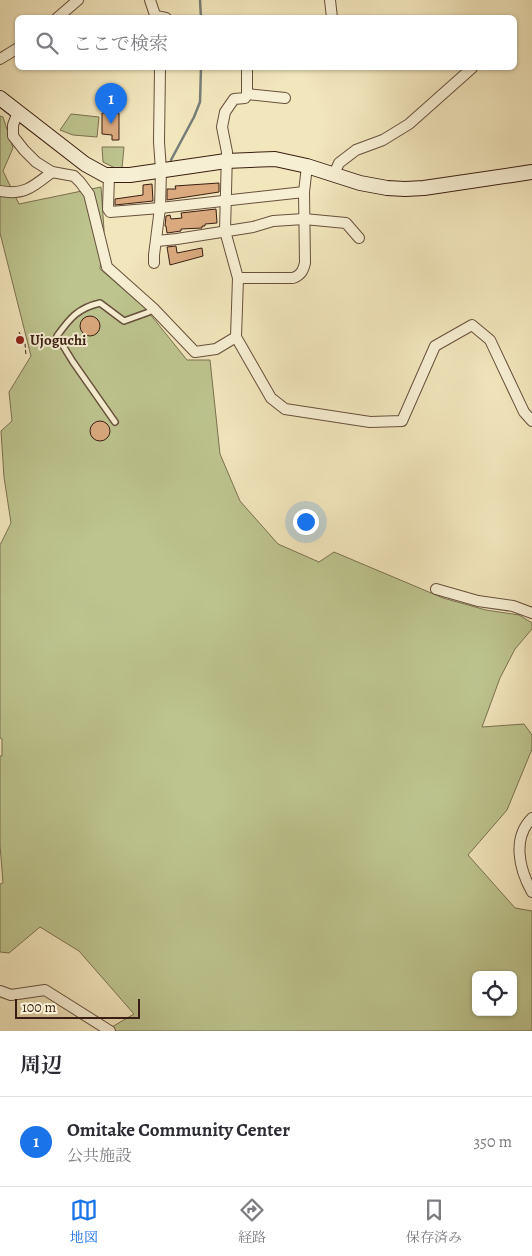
<!DOCTYPE html>
<html lang="ja">
<head>
<meta charset="utf-8">
<style>
	:root { --surface:#fff; --page:#f2f2f3; --text:#2b2b33; --muted:#7c7c81; --line:#e1e1e2; --accent:#1a73e8 }
	body { margin:0; font-family:Alegreya,"Noto Serif JP",serif; background:var(--page); color:var(--text) }
	.controls { position:absolute; right:15px; bottom:15px; display:grid; overflow:hidden; border-radius:8px; box-shadow:0 1px 4px #0004 }
	.controls button { width:45px; height:45px; display:grid; place-items:center; padding:0; border:0; border-bottom:1px solid var(--line); background:var(--surface); color:var(--text); font:25px sans-serif }
	.scale { position:absolute; left:15px; bottom:12px; width:125px; box-sizing:border-box; padding-left:5px; border:2px solid #3a1e13; border-top:0; font-size:14px; line-height:18px; white-space:nowrap; color:#3a1e13; -webkit-text-stroke:4px #f7efd3; paint-order:stroke }
	.you { position:absolute; left:305px; top:521px; width:18px; height:18px; margin:-12px; border:4px solid #fff; border-radius:50%; background:#1a73e8; box-shadow:0 0 0 8px #1a73e833 }
	.badge { display:grid; place-items:center; width:32px; height:32px; border-radius:50%; background:var(--accent); color:#fff; font-size:16px; font-weight:700 }
	.pin { position:absolute; translate:-50% -41px; filter:drop-shadow(0 1px 2px #0008) }
	.pin::after { content:''; position:absolute; top:26px; width:18px; height:15px; background:inherit; clip-path:polygon(0 0,100% 0,50% 100%) }
	.list { margin:0; padding:0; list-style:none }
	h2 { display:flex; justify-content:space-between; align-items:center; height:65px; margin:0; padding:0 20px; font-size:21px }
	h2 small { font-size:16px; font-weight:400; color:var(--muted) }
	.list li { display:grid; grid-template-columns:32px 1fr auto; gap:15px; align-items:center; box-sizing:border-box; height:90px; padding:0 20px; border-top:1px solid var(--line) }
	.list b { display:block; font-size:19px; white-space:nowrap }
	.list p { margin:0; font-size:16px; white-space:nowrap; color:var(--muted) }
	.list em { font-size:16px; font-style:normal; color:var(--muted) }
	.icon { flex:none; width:28px; height:28px; fill:none; stroke:currentColor; stroke-width:2; stroke-linecap:round; stroke-linejoin:round }
	.map { position:relative; flex:none; width:532px; height:1031px; overflow:hidden }
	.search { position:absolute; background:var(--surface); box-shadow:0 1px 4px #0004; left:15px; right:15px; top:15px; height:55px; display:flex; align-items:center; gap:12px; box-sizing:border-box; padding:0 18px; border-radius:8px; color:var(--muted); font-size:19px }
	.sheet { height:155px; background:var(--surface) }
	nav { display:flex; justify-content:space-around; align-items:center; box-sizing:border-box; height:70px; border-top:1px solid var(--line); background:var(--surface); font-size:14px; color:var(--muted) }
	nav a { display:grid; justify-items:center; gap:2px }
	nav .on { color:var(--accent) }
	.map>svg:first-child { display:block }
	.green { fill:#bdc48e; stroke:#7c7150; fill-rule:evenodd }
	.lines { fill:none; stroke-linecap:round; stroke-linejoin:round }
	.stream { stroke:#777d78; stroke-width:2.5 }
	.building { fill:#dbaa7f; stroke:#3a1e13 }
	.lane-casing { stroke:#68503d; stroke-width:8 }
	.street-casing { stroke:#68503d; stroke-width:12 }
	.secondary-casing { stroke:#3a1e13; stroke-width:16 }
	.path { stroke:#3a1e13; stroke-width:1; stroke-dasharray:4 2.5; stroke-linecap:butt }
	.lane { stroke:#f7efd3; stroke-width:5 }
	.street { stroke:#f7efd3; stroke-width:10 }
	.secondary { stroke:#f7efd3; stroke-width:14 }
	.poi-dot { fill:#8f2418; stroke:#f7efd3; stroke-width:2 }
	.labels { text-anchor:middle; stroke-width:4; stroke-linejoin:round; paint-order:stroke }
	.poi-label { font-size:15px; font-weight:bold; fill:#3a1e13; stroke:#f7efd3; text-anchor:start }
</style>
</head>
<body>
<div class="map">
<svg width="532" height="1031" viewBox="0 0 532 1031">
	<rect width="100%" height="100%" fill="#f2e6bc"/>
	<filter id="stains"><feTurbulence type="fractalNoise" baseFrequency=".004" numOctaves="4"/><feColorMatrix values="0 0 0 0 .2 0 0 0 0 .09 0 0 0 0 .02 0 0 0 .5 -.17"/></filter>
	<radialGradient id="worn" r=".72"><stop offset=".6" stop-color="#630" stop-opacity="0"/><stop offset="1" stop-color="#630" stop-opacity=".3"/></radialGradient>
	<!-- green -->
	<g class="green">
		<path d="M71 114 99 117 97 137 73 135 60 130Z"/>
		<path d="M0 116 3 117 13 148 3 171 19 204 101 187 104 230 100 269 145 308 187 360H210L220 454 240 501 278 544 319 562 334 552 443 598 486 610 519 615 532 623V629L515 649 500 678 482 727 524 724 532 735V749L507 810 468 855 515 908 532 911V1031H105L134 1014 79 951 40 927 9 953 0 952V884L3 883 0 845V756H2V739L0 738V545L11 523 4 477 1 431 12 421 9 392 31 356 0 233ZM476 975H513V1012H476Z"/>
		<path d="M102 147H124L122 168H115L103 162Z"/>
	</g>
	<g class="lines">
		<!-- stream -->
		<g class="stream">
			<path d="M200 0 201 18"/>
			<path d="M171 160 194 117 200 102 201 68"/>
		</g>
	</g>
	<!-- building -->
	<g class="building">
		<path d="M102 113H119V140H112V135L102 134Z"/>
		<path d="M219 183V192L167 200V189H176L175 186Z"/>
		<path d="M152 184 153 201 115 205V199L143 195V185Z"/>
		<path d="M216 209 217 223 205 224V226H202V228L181 229V231L167 233 166 226H165L166 216 170 215 171 219 182 218 181 213Z"/>
		<path d="M176 246 177 253 202 248 203 256 170 265 167 247Z"/>
		<circle cx="90" cy="326" r="10"/>
		<circle cx="100" cy="431" r="10"/>
	</g>
	<g class="lines">
		<defs>
			<path id="lane" d="M115 422 73 362 57 336C70 318 78 308 100 303L124 321 149 312 153 308"/>
			<g id="street">
				<path d="M150 0 156 18"/>
				<path d="M330 0 332 18"/>
				<path d="M156 16 166 18"/>
				<path d="M57 18 78 0"/>
				<path d="M0 59 18 48"/>
				<path d="M247 68V94L245 98 234 99 225 112 222 127 227 152 225 231 238 278 236 337 271 398 285 409 370 422 402 421 435 346 472 325 490 340 524 412 532 421"/>
				<path d="M247 94 285 98"/>
				<path d="M18 112 13 125V136L24 150 36 162 52 172 74 176 80 182 89 194 107 267 153 308 195 352 216 349 236 337"/>
				<path d="M334 174 339 163 356 150 383 140 409 124 472 68"/>
				<path d="M109 175 108 209 110 212 160 208 304 192"/>
				<path d="M0 191C24 196 34 186 52 172"/>
				<path d="M157 241 177 239 253 227 273 221 304 219 346 223 359 238"/>
				<path d="M154 263V255L160 208 161 170 159 142 160 68"/>
				<path d="M238 278H293C301 275 303 271 305 263L304 192 307 166"/>
				<path d="M436 589 478 601 513 606 532 613"/>
				<path d="M532 818C512 838 519 869 532 892"/>
				<path d="M0 991 11 995 45 990 110 1031"/>
			</g>
			<path id="secondary" d="M0 98 85 164 105 175H130L226 161 275 159 307 166 360 183 387 188 405 189 424 188 532 172"/>
		</defs>
		<!-- lane casing -->
		<use href="#lane" class="lane-casing"/>
		<!-- street casing -->
		<use href="#street" class="street-casing"/>
		<!-- secondary casing -->
		<use href="#secondary" class="secondary-casing"/>
		<!-- path -->
		<path class="path" d="M19 332 25 344 26 355"/>
		<!-- lane -->
		<use href="#lane" class="lane"/>
		<!-- street -->
		<use href="#street" class="street"/>
		<!-- secondary -->
		<use href="#secondary" class="secondary"/>
	</g>
	<!-- markers -->
	<circle class="poi-dot" cx="20" cy="340" r="5"/>
	<g class="labels">
		<!-- poi labels -->
		<g class="poi-label">
			<text x="30" y="345">Ujoguchi</text>
		</g>
	</g>
	<rect width="100%" height="100%" filter="url(#stains)"/>
	<rect width="100%" height="100%" fill="url(#worn)"/>
</svg>
<div class="controls">
<button><svg class="icon" aria-label="locate" viewBox="0 0 24 24"><circle cx="12" cy="12" r="6"/><path d="M12 2v4M12 18v4M2 12h4M18 12h4"/></svg></button>
</div>
<div class="scale">100 m</div>
<div class="you"></div>
<div class="pin badge" style="left:111px;top:124px">1</div>
<div class="search"><svg class="icon" aria-label="search" viewBox="0 0 24 24"><circle cx="10" cy="10" r="6"/><path d="M15 15l6 6"/></svg>ここで検索</div>
</div>
<section class="sheet">
<h2>周辺<small></small></h2>
<ul class="list">
<li><span class="badge">1</span><div><b>Omitake Community Center</b><p>公共施設</p></div><em>350 m</em></li>
</ul>
</section>
<nav>
<a class="on"><svg class="icon" aria-label="map" viewBox="0 0 24 24"><path d="M3 6l6-2 6 2 6-2v14l-6 2-6-2-6 2zM9 4v14M15 6v14"/></svg>地図</a>
<a><svg class="icon" aria-label="directions" viewBox="0 0 24 24"><path d="M12 3l9 9-9 9-9-9zM9 14v-3h6M13 9l2 2-2 2"/></svg>経路</a>
<a><svg class="icon" aria-label="saved" viewBox="0 0 24 24"><path d="M7 4h10v16l-5-4-5 4z"/></svg>保存済み</a>
</nav>
</body>
</html>
